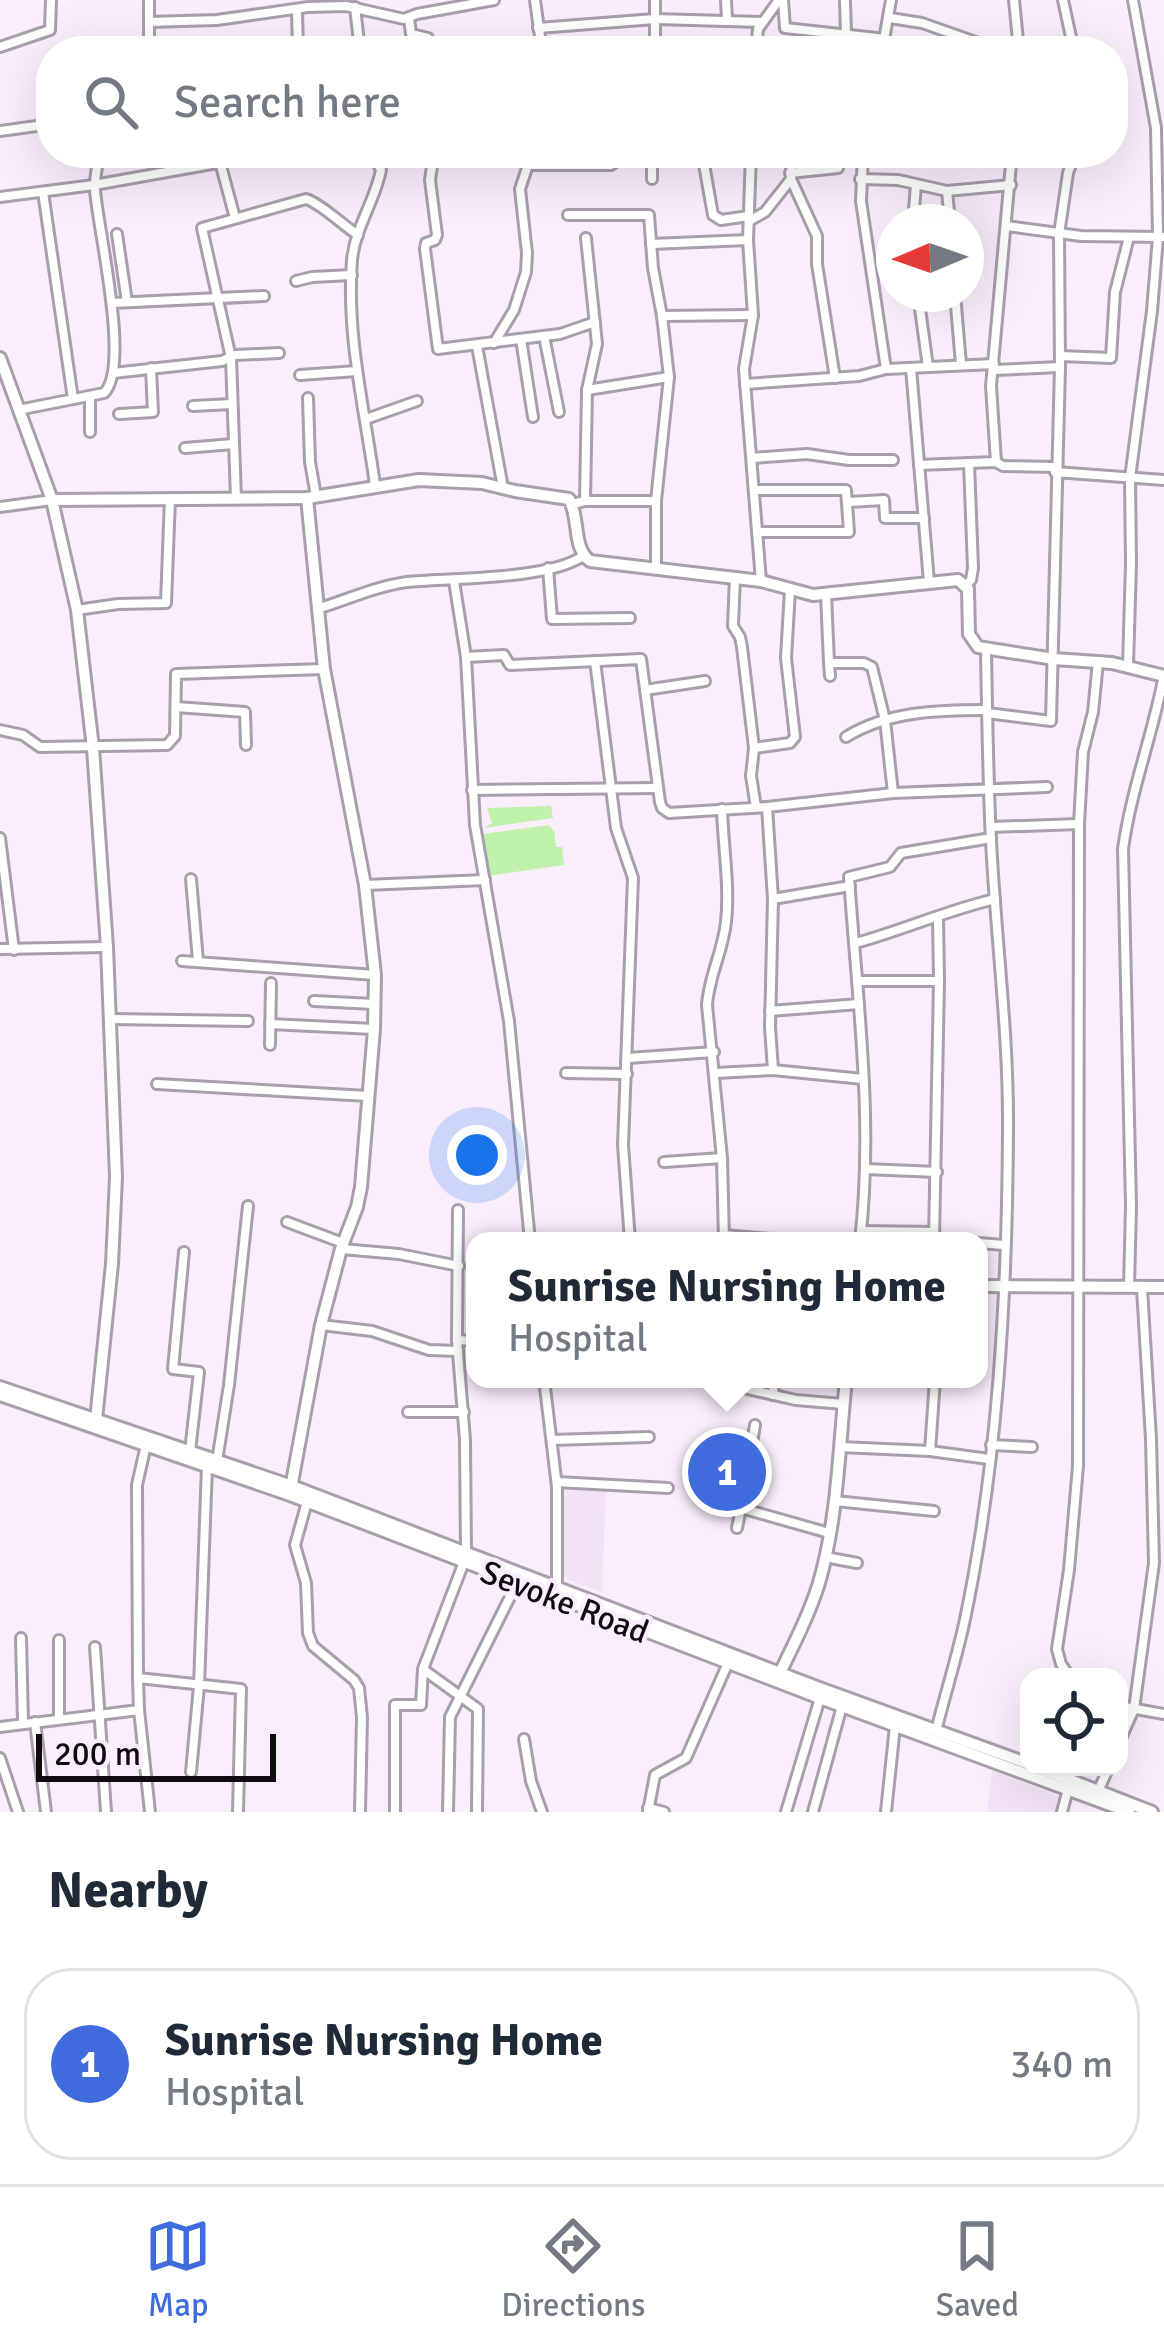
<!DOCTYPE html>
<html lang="en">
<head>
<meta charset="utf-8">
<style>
	:root { --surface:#fff; --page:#f2f2f3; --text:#1f2937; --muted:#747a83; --line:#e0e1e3; --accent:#3f6bdc }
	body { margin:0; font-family:Signika,sans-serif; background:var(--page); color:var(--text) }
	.controls { position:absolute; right:36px; bottom:36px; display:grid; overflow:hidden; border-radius:24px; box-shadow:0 12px 48px #0002 }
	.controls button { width:108px; height:108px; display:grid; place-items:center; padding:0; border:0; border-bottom:3px solid var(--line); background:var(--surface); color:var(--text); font:60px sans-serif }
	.compass { position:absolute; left:876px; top:204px; width:108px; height:108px; border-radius:50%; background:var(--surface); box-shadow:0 12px 48px #0002; rotate:268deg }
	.scale { position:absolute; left:36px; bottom:30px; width:240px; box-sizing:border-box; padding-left:12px; border:6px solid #0f0b10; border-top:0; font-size:33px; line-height:42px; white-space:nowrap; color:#0f0b10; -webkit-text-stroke:9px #faeefd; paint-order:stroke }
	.you { position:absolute; left:477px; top:1155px; width:42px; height:42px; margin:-30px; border:9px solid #fff; border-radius:50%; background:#1a73e8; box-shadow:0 0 0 18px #1a73e833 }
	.badge { display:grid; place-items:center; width:78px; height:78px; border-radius:50%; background:var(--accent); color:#fff; font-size:39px; font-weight:700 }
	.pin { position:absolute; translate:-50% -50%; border:6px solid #fff; box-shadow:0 3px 12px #0006 }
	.popup { position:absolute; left:466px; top:1232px; width:522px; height:156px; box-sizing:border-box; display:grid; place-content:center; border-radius:24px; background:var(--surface); filter:drop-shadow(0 3px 9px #0005); font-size:39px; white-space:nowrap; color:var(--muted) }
	.popup b { font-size:45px; color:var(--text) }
	.popup::after { content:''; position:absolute; left:50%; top:100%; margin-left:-24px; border:24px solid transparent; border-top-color:var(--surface) }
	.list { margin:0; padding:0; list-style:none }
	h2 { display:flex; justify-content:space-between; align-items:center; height:156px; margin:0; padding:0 48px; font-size:51px }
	h2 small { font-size:39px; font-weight:400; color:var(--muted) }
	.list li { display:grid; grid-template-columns:78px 1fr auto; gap:36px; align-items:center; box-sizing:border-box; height:192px; margin:0 24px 24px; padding:0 24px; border:3px solid var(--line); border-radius:48px }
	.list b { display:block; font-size:45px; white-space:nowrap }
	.list p { margin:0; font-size:39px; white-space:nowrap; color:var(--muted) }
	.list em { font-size:39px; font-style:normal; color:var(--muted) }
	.icon { flex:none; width:66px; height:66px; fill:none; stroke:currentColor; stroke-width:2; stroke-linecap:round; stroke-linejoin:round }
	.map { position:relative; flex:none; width:1164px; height:1812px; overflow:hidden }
	.search { position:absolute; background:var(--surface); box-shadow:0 12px 48px #0002; left:36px; right:36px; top:36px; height:132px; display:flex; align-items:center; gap:30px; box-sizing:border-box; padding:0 42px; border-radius:48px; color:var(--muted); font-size:45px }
	.sheet { height:372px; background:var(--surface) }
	nav { display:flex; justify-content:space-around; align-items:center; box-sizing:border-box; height:168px; border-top:3px solid var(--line); background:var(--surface); font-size:33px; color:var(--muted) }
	nav a { display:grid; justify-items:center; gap:6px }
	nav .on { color:var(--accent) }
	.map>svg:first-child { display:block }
	.built { fill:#f3e2f7 }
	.green { fill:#c0f2ac }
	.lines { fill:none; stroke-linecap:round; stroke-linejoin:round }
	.street-casing { stroke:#a99eac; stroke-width:14 }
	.secondary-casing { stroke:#a99eac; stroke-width:16 }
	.street { stroke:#fff; stroke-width:8 }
	.secondary { stroke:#fff; stroke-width:10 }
	.labels { text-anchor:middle; stroke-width:9; stroke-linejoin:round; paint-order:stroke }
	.street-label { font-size:33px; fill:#0f0b10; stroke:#faeefd }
</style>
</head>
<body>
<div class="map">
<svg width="1164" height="1812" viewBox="0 0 1164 1812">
	<rect width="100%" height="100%" fill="#faeefd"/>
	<!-- built -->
	<g class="built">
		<path d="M562 1485 606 1488 602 1592 561 1577Z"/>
		<path d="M992 1770 1060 1797 1056 1812H987Z"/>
	</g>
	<!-- green -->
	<g class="green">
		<path d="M551 806 553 818 484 828 492 823 487 808Z"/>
		<path d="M549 825 554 831 556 847H562L564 865 488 876 482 834Z"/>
	</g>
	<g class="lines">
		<defs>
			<g id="street">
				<path d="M149 0V51"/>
				<path d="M535 0 542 51"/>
				<path d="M726 0 727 19"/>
				<path d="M783 0 785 28 886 39"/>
				<path d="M845 0 846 35"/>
				<path d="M1014 0 1019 51"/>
				<path d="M1063 0 1074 51"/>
				<path d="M355 7 359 42 365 51"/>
				<path d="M297 11 298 51"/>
				<path d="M409 18 411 34 428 38 430 51"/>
				<path d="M890 18 922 23 976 42"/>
				<path d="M149 22 217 20 308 7 346 6 404 19 417 14 494 0"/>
				<path d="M538 28 655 19 761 22"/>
				<path d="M0 47 50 30 51 0"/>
				<path d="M655 51V0"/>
				<path d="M756 51 758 29 779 0"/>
				<path d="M835 51 839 34"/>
				<path d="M882 51 891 0"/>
				<path d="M0 131 51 124"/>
				<path d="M372 153 381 170C375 201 355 228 352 260 346 335 365 411 375 485"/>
				<path d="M434 153 430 180 437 235 435 240 426 243 425 249 438 349 560 334 595 322"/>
				<path d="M702 153 713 215 721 220 749 216"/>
				<path d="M751 153 748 240 753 315 744 369 761 581"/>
				<path d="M792 153 791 179 817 236V264L835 378"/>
				<path d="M863 153 861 201 886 369"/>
				<path d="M220 162 235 218"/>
				<path d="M528 165H611L618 160 652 159"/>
				<path d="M790 173 838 168"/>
				<path d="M652 179V153"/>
				<path d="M860 179 898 180 947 191 1011 185"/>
				<path d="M947 191 950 222"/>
				<path d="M43 192 73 399"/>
				<path d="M0 197 94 185 234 160 281 158 300 153"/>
				<path d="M568 215H649L653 268 662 316 669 377 656 501V568"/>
				<path d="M749 221 765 212 791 179"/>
				<path d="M913 222 916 185"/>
				<path d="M1007 226 1081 236 1164 237"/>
				<path d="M117 234 127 302"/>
				<path d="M651 244 748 240"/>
				<path d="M296 281 312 277 352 275"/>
				<path d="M918 294 928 367"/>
				<path d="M955 294 961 364"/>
				<path d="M112 303 264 296"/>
				<path d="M662 316 753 315"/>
				<path d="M544 336 559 412"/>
				<path d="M521 339 533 417"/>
				<path d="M494 343 514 310 526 272 527 253 520 189 532 153"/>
				<path d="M477 346 503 488"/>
				<path d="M1060 356 1111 358 1115 292 1129 237"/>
				<path d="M911 368 929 582"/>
				<path d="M994 370 1060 367"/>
				<path d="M113 373 222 361 235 355 279 353"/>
				<path d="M300 375 357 371"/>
				<path d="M745 384 859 376 886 369 994 364"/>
				<path d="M587 390 669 377"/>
				<path d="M90 396V432"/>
				<path d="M308 398 310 462 316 496"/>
				<path d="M193 406 232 404"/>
				<path d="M18 410 104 393C131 367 98 230 95 190 94 178 98 165 99 153"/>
				<path d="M119 414 153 412 151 368"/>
				<path d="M366 419 417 401"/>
				<path d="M185 448 233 444"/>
				<path d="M752 458 807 454 849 460H893"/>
				<path d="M996 462 991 386 1012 153"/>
				<path d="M919 465 969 463"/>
				<path d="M1055 472 1164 480"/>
				<path d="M755 490H846L849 532H758"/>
				<path d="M236 498 231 358 202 228 306 199C320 203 344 226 358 235"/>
				<path d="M585 501 587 390 597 344 586 238"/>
				<path d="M849 502 884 500 885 518H924"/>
				<path d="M572 504 585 501H656"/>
				<path d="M0 507 52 500"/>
				<path d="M548 568 552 619 630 618"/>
				<path d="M735 577 733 626 740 637 742 647 754 748 751 776 756 807"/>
				<path d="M454 581 466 657 475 825 509 1021 530 1241"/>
				<path d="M966 585 971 580 973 568 969 463 996 462 1003 466 1056 467"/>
				<path d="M826 594 829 663H864L872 667 885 720 893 793"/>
				<path d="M317 609C346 600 377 586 407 582 451 578 548 580 583 556"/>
				<path d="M77 610 118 604 166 603 170 498"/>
				<path d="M466 657 504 655 510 665 641 659 660 802 662 808 669 813 767 807 893 793 1047 787"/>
				<path d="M595 661 616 828 633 878 623 1145 630 1241"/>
				<path d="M829 663 830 676"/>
				<path d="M1128 666 1131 563 1130 478 1152 311 1158 237 1156 128 1133 0"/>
				<path d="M645 690 705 681"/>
				<path d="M176 707 245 712 246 745"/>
				<path d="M987 713 1051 721 1060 367 1059 234 1068 173 1075 153"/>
				<path d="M0 730 23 735 40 747 167 745 175 736 176 674 324 669"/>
				<path d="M846 737C888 711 939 710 987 710"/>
				<path d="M754 748 790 743 795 737 786 658 790 590"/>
				<path d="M472 790 658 788"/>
				<path d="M767 807 773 899 770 1027 773 1070"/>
				<path d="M722 809C723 846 730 886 726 922 723 951 709 976 707 1005L722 1158 724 1241"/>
				<path d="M991 827 1079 824"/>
				<path d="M0 838 14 950"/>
				<path d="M191 879 198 961"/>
				<path d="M365 885 485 880"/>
				<path d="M773 899 850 886"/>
				<path d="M938 917 939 981"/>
				<path d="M856 943C903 930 948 910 995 899"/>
				<path d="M0 949 106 947"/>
				<path d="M182 961 375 975"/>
				<path d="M858 981H939L934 1240 941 1241"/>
				<path d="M314 1001 374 1004"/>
				<path d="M770 1011 859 1004"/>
				<path d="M110 1019 248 1021"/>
				<path d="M270 1024 374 1029"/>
				<path d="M270 1045 271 983"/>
				<path d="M628 1058 714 1052"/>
				<path d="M566 1073 627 1074"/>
				<path d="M715 1073 773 1070 863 1079"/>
				<path d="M157 1084 368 1096"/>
				<path d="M664 1162 722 1158"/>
				<path d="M866 1169 937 1172"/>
				<path d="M458 1210 457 1340 465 1440 466 1553"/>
				<path d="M287 1222 343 1243"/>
				<path d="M861 1231 934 1232"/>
				<path d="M724 1235 793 1241"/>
				<path d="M860 1241C874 1120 857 998 849 877L890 867 901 853 991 838"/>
				<path d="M979 1243 1004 1245"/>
				<path d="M342 1249 399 1254 459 1266"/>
				<path d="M184 1252 173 1369 199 1372 190 1451"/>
				<path d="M1129 1287 1131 1206 1123 849C1131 790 1153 734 1164 675"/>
				<path d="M321 1325 372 1331 429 1350 458 1351"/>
				<path d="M457 1340 475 1341"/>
				<path d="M544 1379 557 1487V1587"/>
				<path d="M704 1379 796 1400 843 1404"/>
				<path d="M773 1395 774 1379"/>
				<path d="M408 1412H464"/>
				<path d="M755 1425 741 1508 829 1533"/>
				<path d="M552 1440 649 1437"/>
				<path d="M146 1445 137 1485 138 1678 139 1710 150 1812"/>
				<path d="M991 1445 1032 1447"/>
				<path d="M840 1447 930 1451 989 1459"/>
				<path d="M930 1451 935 1379"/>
				<path d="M217 1461 229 1385 248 1206"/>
				<path d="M557 1482 668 1488"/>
				<path d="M835 1501 934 1511"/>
				<path d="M307 1502 295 1545 306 1583 308 1633 313 1646 354 1680 359 1688 362 1717 360 1812"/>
				<path d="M737 1528 741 1508"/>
				<path d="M825 1557 857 1563"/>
				<path d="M21 1638 23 1723"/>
				<path d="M95 1647 106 1812"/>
				<path d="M424 1670 478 1709 477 1812"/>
				<path d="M1070 1677 1061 1664 1057 1649 1069 1570 1078 1466 1079 824 1083 752 1093 712 1098 662"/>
				<path d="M138 1678 241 1689 238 1812"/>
				<path d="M1119 1706 1164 1714"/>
				<path d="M59 1719V1640"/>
				<path d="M35 1722 46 1812"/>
				<path d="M0 1727 139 1710"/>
				<path d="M936 1731C945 1695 956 1660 964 1624 998 1464 1007 1297 1008 1133 1009 1036 996 939 991 841 988 777 987 713 986 649"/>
				<path d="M524 1739 531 1781 542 1812"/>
				<path d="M1119 1743 1134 1709 1154 1563 1151 1439 1142 1288"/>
				<path d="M0 1758 18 1812"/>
				<path d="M191 1772 199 1686 207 1466"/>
				<path d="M1099 1789 1109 1767"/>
				<path d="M648 1808 664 1812"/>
				<path d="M395 1812V1705H421L423 1669 464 1562"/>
				<path d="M448 1812 450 1717 517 1583"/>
				<path d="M648 1812 655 1775 686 1758 728 1663"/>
				<path d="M786 1812 820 1698"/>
				<path d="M813 1812 842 1706"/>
				<path d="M886 1812 895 1726"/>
				<path d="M1062 1812 1068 1789"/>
			</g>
			<g id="secondary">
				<path d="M0 358 52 500 77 610 93 748 107 947 116 1177 112 1264 96 1420"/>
				<path d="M52 500 307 498 419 480 482 483 515 491 569 499C580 518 572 548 590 561L761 581 813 595 958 580 968 589 969 634 978 647 1054 659 1112 663 1164 676"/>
				<path d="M979 1286 1164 1287"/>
				<path d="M0 1387 292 1486 822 1689 1029 1764"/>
				<path d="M0 1395 290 1495 820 1698 1129 1812"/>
				<path d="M291 1488 321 1325 341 1249 357 1207 361 1187 374 1029 375 975 365 885 324 669 307 498"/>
				<path d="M778 1677C793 1646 809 1615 819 1583 838 1517 839 1447 846 1379"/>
				<path d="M1037 1767 1152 1812"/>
			</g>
		</defs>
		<!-- street casing -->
		<use href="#street" class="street-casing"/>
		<!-- secondary casing -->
		<use href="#secondary" class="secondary-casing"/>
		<!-- street -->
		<use href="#street" class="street"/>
		<!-- secondary -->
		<use href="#secondary" class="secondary"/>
	</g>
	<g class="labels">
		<!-- street labels -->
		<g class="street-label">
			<text transform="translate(565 1601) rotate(21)" y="12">Sevoke Road</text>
		</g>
	</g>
</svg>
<div class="controls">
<button><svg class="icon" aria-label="locate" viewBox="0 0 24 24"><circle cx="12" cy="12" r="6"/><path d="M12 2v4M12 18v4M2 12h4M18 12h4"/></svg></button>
</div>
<svg class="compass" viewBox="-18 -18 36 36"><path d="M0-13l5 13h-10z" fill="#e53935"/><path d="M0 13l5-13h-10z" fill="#747a83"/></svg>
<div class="scale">200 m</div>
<div class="you"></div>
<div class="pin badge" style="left:727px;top:1472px">1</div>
<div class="popup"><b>Sunrise Nursing Home</b>Hospital</div>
<div class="search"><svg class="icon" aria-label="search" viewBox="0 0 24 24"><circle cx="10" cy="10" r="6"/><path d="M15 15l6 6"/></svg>Search here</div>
</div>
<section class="sheet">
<h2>Nearby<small></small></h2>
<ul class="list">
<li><span class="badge">1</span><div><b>Sunrise Nursing Home</b><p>Hospital</p></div><em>340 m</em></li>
</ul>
</section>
<nav>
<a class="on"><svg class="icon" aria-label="map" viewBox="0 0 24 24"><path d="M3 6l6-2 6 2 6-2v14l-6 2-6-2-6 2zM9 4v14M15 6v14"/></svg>Map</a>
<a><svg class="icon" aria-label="directions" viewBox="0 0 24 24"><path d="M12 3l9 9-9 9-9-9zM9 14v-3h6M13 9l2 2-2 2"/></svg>Directions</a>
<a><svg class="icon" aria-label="saved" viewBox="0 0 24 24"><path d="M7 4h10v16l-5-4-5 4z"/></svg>Saved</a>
</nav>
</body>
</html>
